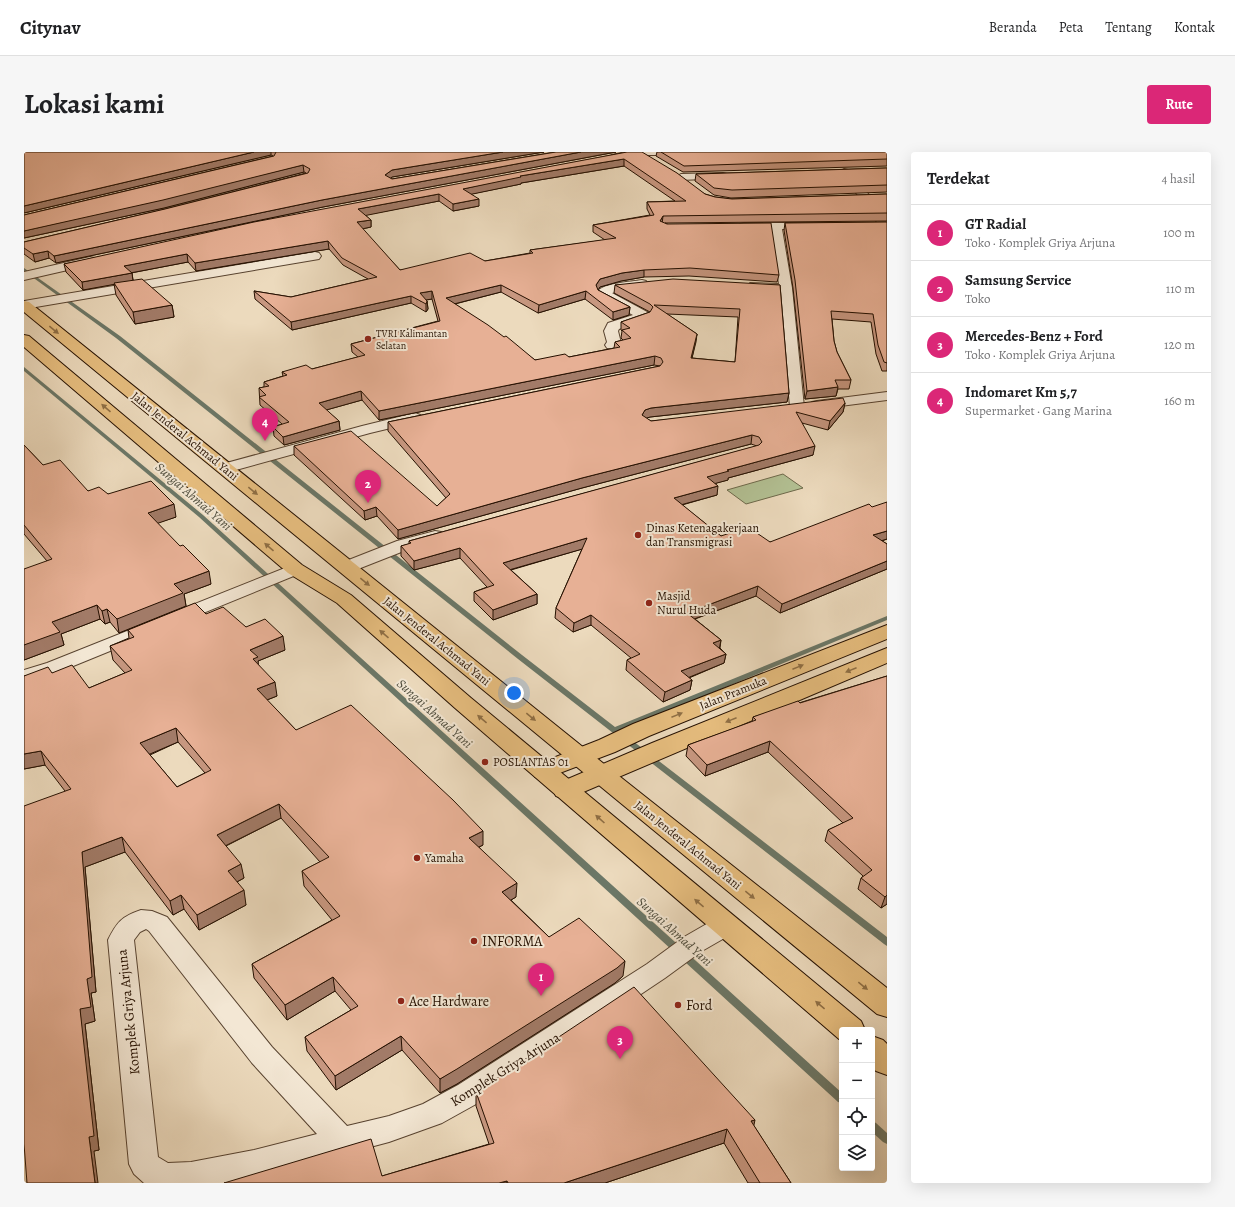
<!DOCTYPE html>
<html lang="id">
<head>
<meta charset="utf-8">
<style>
	:root { --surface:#fff; --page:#f6f6f6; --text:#202124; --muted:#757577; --line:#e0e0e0; --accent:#db2777 }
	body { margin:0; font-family:Alegreya,serif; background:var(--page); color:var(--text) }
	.controls { position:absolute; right:12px; bottom:12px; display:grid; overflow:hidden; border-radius:4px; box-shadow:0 4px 16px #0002 }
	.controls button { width:36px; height:36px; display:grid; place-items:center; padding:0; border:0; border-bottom:1px solid var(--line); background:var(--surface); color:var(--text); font:20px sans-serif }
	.you { position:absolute; left:490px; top:541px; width:14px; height:14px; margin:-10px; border:3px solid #fff; border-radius:50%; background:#1a73e8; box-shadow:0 0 0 6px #1a73e833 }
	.badge { display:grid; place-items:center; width:26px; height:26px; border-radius:50%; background:var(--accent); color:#fff; font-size:13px; font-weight:700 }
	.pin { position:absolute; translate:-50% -33px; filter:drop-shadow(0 1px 2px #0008) }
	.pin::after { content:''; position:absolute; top:21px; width:14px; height:12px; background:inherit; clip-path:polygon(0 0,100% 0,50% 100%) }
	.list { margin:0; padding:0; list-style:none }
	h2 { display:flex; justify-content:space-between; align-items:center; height:52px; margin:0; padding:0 16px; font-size:17px }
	h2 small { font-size:13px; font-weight:400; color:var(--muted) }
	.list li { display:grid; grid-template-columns:26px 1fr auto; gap:12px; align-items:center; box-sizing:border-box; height:56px; padding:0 16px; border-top:1px solid var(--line) }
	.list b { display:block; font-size:15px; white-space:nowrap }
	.list p { margin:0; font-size:13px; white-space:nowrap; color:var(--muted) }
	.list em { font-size:13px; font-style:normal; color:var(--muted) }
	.icon { flex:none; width:22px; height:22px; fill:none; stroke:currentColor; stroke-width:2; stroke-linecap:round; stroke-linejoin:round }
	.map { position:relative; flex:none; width:863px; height:1031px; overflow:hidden; border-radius:4px }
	header { display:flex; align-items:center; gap:24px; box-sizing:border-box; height:56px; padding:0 20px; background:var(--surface); border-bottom:1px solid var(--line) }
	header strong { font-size:19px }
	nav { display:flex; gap:22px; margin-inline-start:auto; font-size:14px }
	.intro { display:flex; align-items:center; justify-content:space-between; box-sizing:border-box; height:96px; padding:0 24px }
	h1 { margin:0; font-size:28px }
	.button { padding:10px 18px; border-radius:4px; background:var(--accent); color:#fff; font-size:14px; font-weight:700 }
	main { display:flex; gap:24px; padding:0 24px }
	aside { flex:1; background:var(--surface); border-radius:4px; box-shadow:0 4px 16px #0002 }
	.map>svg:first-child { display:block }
	.green { fill:#b3c194; stroke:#6c684a }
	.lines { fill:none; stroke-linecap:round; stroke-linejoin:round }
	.stream { fill:#6b7767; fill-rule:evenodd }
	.street-casing { stroke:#57422f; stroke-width:2 }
	.primary-casing { stroke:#251000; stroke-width:2 }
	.highway-casing { stroke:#251000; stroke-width:2 }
	.street { fill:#f3e7d4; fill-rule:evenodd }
	.primary { fill:#e6bd7e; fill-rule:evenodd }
	.highway { fill:#e6bd7e; fill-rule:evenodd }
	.wall { fill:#c79780; stroke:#251000; fill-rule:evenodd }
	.shaded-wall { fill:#a27b68; stroke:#251000 }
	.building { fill:#e7b095; stroke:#251000; fill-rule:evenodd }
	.oneway { fill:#8f6f45 }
	.poi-dot { fill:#8f2418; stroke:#f3e7d4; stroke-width:1.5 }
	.labels { text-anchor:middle; stroke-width:4; stroke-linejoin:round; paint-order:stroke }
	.far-poi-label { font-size:10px; fill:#251000; stroke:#f3e7d4; text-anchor:start }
	.street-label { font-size:12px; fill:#251000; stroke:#f3e7d4 }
	.poi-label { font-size:12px; fill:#251000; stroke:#f3e7d4; text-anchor:start }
	.water-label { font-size:13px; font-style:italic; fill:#4e4c3c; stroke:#f3e7d4 }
	.near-poi-label { font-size:14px; fill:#251000; stroke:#f3e7d4; text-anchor:start }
	.near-street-label { font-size:14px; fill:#251000; stroke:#f3e7d4 }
</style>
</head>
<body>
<header>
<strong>Citynav</strong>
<nav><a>Beranda</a><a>Peta</a><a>Tentang</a><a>Kontak</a></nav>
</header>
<div class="intro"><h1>Lokasi kami</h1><a class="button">Rute</a></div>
<main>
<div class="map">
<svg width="863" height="1031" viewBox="0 0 863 1031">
	<rect width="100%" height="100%" fill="#ecdabd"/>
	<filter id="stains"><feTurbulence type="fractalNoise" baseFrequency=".005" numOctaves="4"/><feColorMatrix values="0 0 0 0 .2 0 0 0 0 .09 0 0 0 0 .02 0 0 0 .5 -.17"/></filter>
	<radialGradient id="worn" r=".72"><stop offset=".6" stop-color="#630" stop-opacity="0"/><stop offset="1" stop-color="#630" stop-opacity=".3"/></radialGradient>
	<!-- green -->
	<path class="green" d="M759 322 779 336 722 352 703 338Z"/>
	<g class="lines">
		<!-- stream -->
		<g class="stream">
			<path d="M0 116 96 184 498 503 591 575 863 464V468L596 579 863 785V794L860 792 494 507 92 186 0 119Z"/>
			<path d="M0 215 179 363 818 941V951L814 950 175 365 0 219Z"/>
			<path d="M848 969 852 971 863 981V992L859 990 848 980Z"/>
		</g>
		<defs>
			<g id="street">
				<path d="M602 0H637L632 3H616L592 8 587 5 588 3Z"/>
				<path d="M820 17 824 18 845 43 863 69V80L859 79 837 47 815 20Z"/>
				<path d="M699 21 703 22 704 24 703 26 657 28 652 25 657 22Z"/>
				<path d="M720 71H788L792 72 794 74 792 76 788 77H758L768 136 780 255 778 258 773 259 768 258 766 255 756 139 726 137 724 134 726 131 755 132 747 77 716 76 714 74 716 72Z"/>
				<path d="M291 100 295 101 297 104 295 107 0 157V149Z"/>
				<path d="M66 105 70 106 72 109 70 112 0 128V120Z"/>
				<path d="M618 128 622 129 624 132 622 135 588 141 625 161 627 164 625 167 595 177 594 179 597 191C593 197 590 198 583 196L581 193 583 190 580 179 584 171 609 163 577 146 573 140C579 131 607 130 618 128Z"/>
				<path d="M863 240V248L793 257 788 256 786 253 788 250 793 249Z"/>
				<path d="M391 261 396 263 399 266 396 269 346 281 201 321 195 319 193 316 195 313 338 274Z"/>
				<path d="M411 379 417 380 420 384 417 388 385 397 329 419 323 420 317 419 314 415 317 411 373 389Z"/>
				<path d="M271 412 277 413 280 417 277 421 37 519 0 531V518L23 511Z"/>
				<path d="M117 758 128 759 143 765 248 895 323 974 365 964 399 952 434 933 623 812 660 785 693 766 702 763 711 766 714 773 711 780 678 799 641 826 454 951 418 971 365 990 230 1026 203 1031H120L110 1022 105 1012 84 788C93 770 97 765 117 758ZM122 777 125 779 228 911 293 982 230 998 167 1010 144 1011 134 1005 110 788 116 780Z"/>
			</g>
			<g id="primary">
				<path d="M863 473V487L625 584 591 600 520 627 511 625 508 619 511 613 575 588 609 572Z"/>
				<path d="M863 496V511L550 644 541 647 532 644 529 638 532 632 628 591Z"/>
			</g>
			<g id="highway">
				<path d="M0 149 5 150 585 616 863 836V865L853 862 0 160Z"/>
				<path d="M0 183 5 184 278 413 327 443 447 546 837 869 841 878H818V888L815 887 431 556 313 451 264 421 0 195Z"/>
				<path d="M848 884 859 888 863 892V923L852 919 848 916Z"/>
			</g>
		</defs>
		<!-- street casing -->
		<use href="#street" class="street-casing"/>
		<!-- primary casing -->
		<use href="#primary" class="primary-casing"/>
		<!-- highway casing -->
		<use href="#highway" class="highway-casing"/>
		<!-- street -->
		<use href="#street" class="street"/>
		<!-- primary -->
		<use href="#primary" class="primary"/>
		<!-- highway -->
		<use href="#highway" class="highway"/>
	</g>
	<!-- wall -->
	<g class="wall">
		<path d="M0 0H520L368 25 366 26 368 27 531 0H592L299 55 32 111 25 106 11 110 0 102V90L141 57 282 21 280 20 140 56 0 86V63L249 4 247 3 0 61Z"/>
		<path d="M603 0 681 42 691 45 708 47 863 42V69L641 71 755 123 753 130 665 124 620 125 597 129 576 135 574 138 606 155 605 163 589 168 561 147 514 161 477 140 431 152 511 208 545 205 590 196 591 190 599 188 597 186 598 179 597 178V170L626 160 590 141 591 133H756L765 241 763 250 626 265 622 266 627 269 821 251 819 260 804 278 778 271 789 303 704 326V328L692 331 693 343 658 353 697 384 746 390 863 387 858 389 863 392V417L756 461 732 444 671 467 697 488 696 496 702 502 700 511 665 526 668 528 666 538 639 550 602 518 603 508 607 506 567 473 549 480 531 466 532 456 558 397 487 418 513 442V452L469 468 450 449V440L463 435 436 406 390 418 377 404V394L385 392V389L733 294 727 292 558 336 374 387 353 364 341 368 270 303V294L413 354 422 346 364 279V270L636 214 630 213 355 268 338 248 302 258 315 269 316 278 260 293 250 284 249 275 258 272 236 253 235 236 240 235V230L259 224 258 220 288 217 334 205 328 200 327 192 414 169 408 147 402 148 403 149 404 157 402 160 387 151 268 178 231 147 230 139 267 145 344 127 319 113 305 97 172 119 164 110 107 121H108L109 128 148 153 150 165 111 172 92 143 90 132 59 138 42 120 40 112ZM600 14 651 49 623 50V57L626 63 569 73V80L581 88 506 98V101L461 109 376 118 338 77 347 75V68L341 63 415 49 429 59 455 54 447 42 497 32V31ZM643 162 714 165 711 210 668 206 673 182Z"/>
		<path d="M633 0H863V14L659 20 632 4Z"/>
		<path d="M863 16V40L707 46 690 43 671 29 672 22Z"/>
		<path d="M863 70V219H858L852 202 847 170 808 167 810 189 813 200 827 228 825 237H814L812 244 781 247 769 136 760 78 761 71Z"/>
		<path d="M0 293 19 313 64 339 84 342 152 365 133 371 187 432 160 442 162 454 95 481 86 470 81 472 76 467 37 482 40 493 0 508 23 409 0 382Z"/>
		<path d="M182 462 222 475 261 498 234 509V512L253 544 243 548 272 578 459 693 455 695 492 745 487 748 525 785 599 824 591 831 433 932 416 941 378 898 312 938 283 899 281 885 327 858 311 839 263 868 230 826 228 812 308 768 280 734 278 719 296 710 257 666 202 694 220 726 213 730 222 753 175 778 160 757 149 763 101 700 61 715 72 840 67 841 71 869 61 872 75 998 70 999 3 1031 41 639 21 613 0 617V524L28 521 65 536 101 521 89 508 86 494 105 486 104 478ZM154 590 181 621 153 635 126 603Z"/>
		<path d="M863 524V752L857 756 834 737 837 726 839 724 801 689 804 678 819 671 744 600 681 624 662 604 664 593 728 570 729 565Z"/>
		<path d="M452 940 730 974 767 1031H724L700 991 581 1031H200L358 1024 465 992 452 954Z"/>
	</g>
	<!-- shaded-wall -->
	<g class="shaded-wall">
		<path d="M230 0H247V3L0 61V54Z"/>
		<path d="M479 0H520L368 25 362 30 361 23 368 18Z"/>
		<path d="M557 0H592L299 55 32 111 30 104 298 48Z"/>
		<path d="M600 7V14L497 31V32L439 44V37L496 24Z"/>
		<path d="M279 13 280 20 140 56 0 86V79Z"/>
		<path d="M415 42V49L334 65V57Z"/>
		<path d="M455 47V54L429 59V52Z"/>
		<path d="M639 64 638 72 636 69Z"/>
		<path d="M347 68V75L333 78V70Z"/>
		<path d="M304 89 305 97 172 119 171 111Z"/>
		<path d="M24 99 25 106 11 110 9 102Z"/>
		<path d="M163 102 164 110 101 122 100 114Z"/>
		<path d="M620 118V125L597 129 576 135 572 141V133L576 127 598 121Z"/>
		<path d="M108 121 109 129 59 138 58 130Z"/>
		<path d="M477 133V140L422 154V146Z"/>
		<path d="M408 139V147L396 149V141Z"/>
		<path d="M562 139 561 147 514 161 515 153Z"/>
		<path d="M387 144V151L268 178 267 170Z"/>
		<path d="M403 149 404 157 402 160V152Z"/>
		<path d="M148 153 150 165 111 172 109 160Z"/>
		<path d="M606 155 605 163 589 168V160Z"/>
		<path d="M673 182 672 190 666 214 667 206Z"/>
		<path d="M631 204 630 213 355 268V259Z"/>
		<path d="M814 235 812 244 781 247 783 239Z"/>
		<path d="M337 239 338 248 295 260V251Z"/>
		<path d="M765 241 763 250 626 265 620 267 618 263 621 258 627 256Z"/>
		<path d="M821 251 819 260 804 278 806 269Z"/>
		<path d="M315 269 316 278 260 293 259 285Z"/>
		<path d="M728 283 727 292 558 336 374 387V378L558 326Z"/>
		<path d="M791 294 789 303 704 326V328L682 334 683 325 703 318Z"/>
		<path d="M694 334 693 343 649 355 650 346Z"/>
		<path d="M150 352 152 365 126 374 124 361Z"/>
		<path d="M352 355 353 364 341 368 340 359Z"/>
		<path d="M863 379V387L847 392 849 383Z"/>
		<path d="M563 386 562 396 478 420 479 411Z"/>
		<path d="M436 396V406L390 418V409Z"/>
		<path d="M863 409V417L756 461 758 452Z"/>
		<path d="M185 419 187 432 160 442 162 454 95 481 93 467 150 432Z"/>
		<path d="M734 434 732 444 662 470 663 461Z"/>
		<path d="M513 442V452L469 468V458Z"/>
		<path d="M73 453 76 467 37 482 40 493 0 508V493L28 470Z"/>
		<path d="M83 457 86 470 81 472 78 459Z"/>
		<path d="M567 463V473L549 480 550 471Z"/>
		<path d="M259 484 261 498 234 509 235 519 231 521 226 498Z"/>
		<path d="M697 488 695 498 689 491Z"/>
		<path d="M702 502 700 511 656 529 657 519Z"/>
		<path d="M668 528 666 538 639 550 641 540Z"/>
		<path d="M251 530 253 544 235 551 233 537Z"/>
		<path d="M152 576 154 590 119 605 116 591Z"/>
		<path d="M746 589 744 600 681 624 683 613Z"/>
		<path d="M17 599 21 613 0 617V602Z"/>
		<path d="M255 652 257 666 195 697 193 683Z"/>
		<path d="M459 679V693L445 700V686Z"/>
		<path d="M98 685 101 700 61 715 72 840 67 841 71 869 61 872 75 998 70 999 74 1031H71L65 985 56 857 63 827 58 700Z"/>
		<path d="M217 712 220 726 207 733 204 719Z"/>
		<path d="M493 731 492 745 477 754 478 740Z"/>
		<path d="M220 738 222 753 175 778 173 763Z"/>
		<path d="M157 743 160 757 149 763 146 749Z"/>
		<path d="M863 743V752L857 756 861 745Z"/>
		<path d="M601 809 599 824 591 831 433 932 416 941V927Z"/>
		<path d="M309 825 311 839 263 868 261 853Z"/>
		<path d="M377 884 378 898 312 938 311 924Z"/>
		<path d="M731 968 728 982 727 969Z"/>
		<path d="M703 977 700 991 581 1031H540Z"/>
		<path d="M483 1029V1031H475Z"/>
	</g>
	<!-- building -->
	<g class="building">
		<path d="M0 0H230L0 54Z"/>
		<path d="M252 0H479L368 18 361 23 368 27 532 0H557L298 48 30 104 24 99 9 102 0 96V90L141 57 284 21 286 17 279 13 139 48 0 79V63L250 4Z"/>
		<path d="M603 0H618L653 21 681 42 691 45 708 47 863 42V61L639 64 636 69 643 72 747 71 755 123 666 116 620 118 598 121 576 127 572 133 574 138 606 155 589 160 562 139 515 153 477 133 422 146 464 173 480 185 482 184 511 208 541 202 545 205 596 195 591 190 607 186 598 178 606 176 597 170 626 160 629 155 626 152 591 133 649 127 756 133 765 241 627 256 621 258 618 263 627 269 819 246 821 251 806 269 772 260 791 294 703 318 705 319 683 325 694 334 650 346 697 384 724 375 746 390 845 352 848 355 863 350V379L849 383 863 392V409L758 452 734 434 663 461 697 488 689 491 702 502 657 519 668 528 641 540 603 508 616 502 567 463 550 471 532 456 563 386 479 411 513 442 469 458 450 440 470 433 436 396 390 409 377 394 387 391 385 389 735 293 738 290 735 285 728 283 558 326 374 378 352 355 340 359 270 294 327 279 413 354 426 342 364 270 636 214 639 210 637 206 631 204 355 259 337 239 295 251 315 269 259 285 249 275 265 270 235 245 242 243 235 236 245 234 240 230 263 223 258 220 282 213 288 217 341 203 327 192 416 169 408 139 396 141 403 149 402 152 387 144 267 170 230 139 267 145 353 125 318 106 304 89 171 111 163 102 100 114 108 121 58 130 40 112 230 70ZM600 7 662 49 623 50 630 63 569 73 592 86 506 98 509 101 461 109 446 101 376 118 333 70 347 68 334 57 415 42 429 52 455 47 439 37 497 25 496 24ZM630 153 716 157 711 210 667 206 673 182Z"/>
		<path d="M637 0H863V7L660 14Z"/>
		<path d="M863 16V33L708 38 690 36 672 22Z"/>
		<path d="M863 70V211L860 210 854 193 849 162 807 159 810 189 813 200 827 228H811L814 235 783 239 771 128 761 71Z"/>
		<path d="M118 127 148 153 109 160 90 131Z"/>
		<path d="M0 293 19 313 36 308 64 339 75 335 84 342 127 329 150 352 124 361 156 394 159 393 185 419 150 432 159 441 93 467 83 457 78 459 73 453 28 470 36 480 0 493V417L28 407 0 373Z"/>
		<path d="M171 451 182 462 199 455 222 475 241 467 259 484 226 498 234 505 229 507 251 530 233 537 272 578 327 553 429 648 459 679 445 686 493 731 478 740 525 785 555 766 601 809 593 816 433 917 416 927 377 884 311 924 281 885 334 854 309 825 261 853 228 812 316 764 278 719 305 705 255 652 193 683 217 712 204 719 220 738 173 763 157 743 146 749 98 685 58 700 68 825 63 827 67 855 56 857 70 984 65 985 71 1031H3L0 992V654L47 637 17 599 0 602V524L24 515 28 521 48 513 65 536 108 518 86 494 110 485 104 478ZM152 576 187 618 153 635 116 591Z"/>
		<path d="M863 524V743L861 745 837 726 848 718 804 678 829 666 746 589 683 613 664 593 732 568 729 565 774 549 776 551Z"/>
		<path d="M610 835 731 968 727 969 767 1031H736L703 977 540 1031H484L483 1029 475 1031H200L347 987 358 1024 470 991 452 940Z"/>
	</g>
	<!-- one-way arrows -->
	<defs><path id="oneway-solid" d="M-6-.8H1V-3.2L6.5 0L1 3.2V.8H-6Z"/></defs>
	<g class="oneway">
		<use href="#oneway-solid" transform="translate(30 178) rotate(39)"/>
		<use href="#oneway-solid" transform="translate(82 256) rotate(-139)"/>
		<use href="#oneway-solid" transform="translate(229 339) rotate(39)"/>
		<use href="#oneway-solid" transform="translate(245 395) rotate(-139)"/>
		<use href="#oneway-solid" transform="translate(341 430) rotate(39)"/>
		<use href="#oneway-solid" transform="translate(360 482) rotate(-139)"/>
		<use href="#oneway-solid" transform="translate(774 515) rotate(-22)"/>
		<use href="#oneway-solid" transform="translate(827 518) rotate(158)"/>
		<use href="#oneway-solid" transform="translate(653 563) rotate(-22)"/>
		<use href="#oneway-solid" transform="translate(507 565) rotate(39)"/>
		<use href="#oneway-solid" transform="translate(458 567) rotate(-140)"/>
		<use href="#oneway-solid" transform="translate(707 568) rotate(158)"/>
		<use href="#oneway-solid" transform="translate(576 667) rotate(-138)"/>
		<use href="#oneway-solid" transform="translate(726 743) rotate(39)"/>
		<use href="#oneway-solid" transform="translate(675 751) rotate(-140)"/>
		<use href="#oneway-solid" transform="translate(839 834) rotate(39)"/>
		<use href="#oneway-solid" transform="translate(796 853) rotate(-140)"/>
	</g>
	<!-- markers -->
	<g class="poi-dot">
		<circle cx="344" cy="187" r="4"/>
		<circle cx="614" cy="383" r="4"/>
		<circle cx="625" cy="451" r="4"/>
		<circle cx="461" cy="610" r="4"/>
		<circle cx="393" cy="706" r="4"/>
		<circle cx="450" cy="789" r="4"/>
		<circle cx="377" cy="849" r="4"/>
		<circle cx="654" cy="853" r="4"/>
	</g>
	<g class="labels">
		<!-- far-poi labels -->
		<g class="far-poi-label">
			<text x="352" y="185">TVRI Kalimantan<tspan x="352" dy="12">Selatan</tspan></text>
		</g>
		<!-- street labels -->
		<g class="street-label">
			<text transform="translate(161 284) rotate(39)" y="4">Jalan Jenderal Achmad Yani</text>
			<text transform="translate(413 489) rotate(39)" y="4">Jalan Jenderal Achmad Yani</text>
			<text transform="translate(709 541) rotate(-22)" y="4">Jalan Pramuka</text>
			<text transform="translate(664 693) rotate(39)" y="4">Jalan Jenderal Achmad Yani</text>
		</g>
		<!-- poi labels -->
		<g class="poi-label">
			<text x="622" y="380">Dinas Ketenagakerjaan<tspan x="622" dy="14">dan Transmigrasi</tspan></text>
			<text x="633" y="448">Masjid<tspan x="633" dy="14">Nurul Huda</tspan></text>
			<text x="469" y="614">POSLANTAS 01</text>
			<text x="401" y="710">Yamaha</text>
		</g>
		<!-- water labels -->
		<g class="water-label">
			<text transform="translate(170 344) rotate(41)" y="5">Sungai Ahmad Yani</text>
			<text transform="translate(411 561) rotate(42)" y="5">Sungai Ahmad Yani</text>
			<text transform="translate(651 779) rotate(42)" y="5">Sungai Ahmad Yani</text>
		</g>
		<!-- near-poi labels -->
		<g class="near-poi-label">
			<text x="458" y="794">INFORMA</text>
			<text x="385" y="854">Ace Hardware</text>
			<text x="662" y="858">Ford</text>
		</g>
		<!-- near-street labels -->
		<g class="near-street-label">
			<text transform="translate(104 860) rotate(-96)" y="5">Komplek Griya Arjuna</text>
			<text transform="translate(481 917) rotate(-32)" y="5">Komplek Griya Arjuna</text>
		</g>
	</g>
	<rect width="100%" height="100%" filter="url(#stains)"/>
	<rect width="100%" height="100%" fill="url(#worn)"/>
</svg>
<div class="controls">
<button>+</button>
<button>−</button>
<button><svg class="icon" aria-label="locate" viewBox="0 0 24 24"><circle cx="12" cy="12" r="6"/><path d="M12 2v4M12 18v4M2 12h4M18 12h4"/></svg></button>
<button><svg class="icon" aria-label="layers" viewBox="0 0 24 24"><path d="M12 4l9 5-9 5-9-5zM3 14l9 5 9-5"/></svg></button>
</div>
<div class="you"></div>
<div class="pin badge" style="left:517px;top:844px">1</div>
<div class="pin badge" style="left:344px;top:351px">2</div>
<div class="pin badge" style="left:596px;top:907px">3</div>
<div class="pin badge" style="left:241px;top:289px">4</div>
</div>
<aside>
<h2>Terdekat<small>4 hasil</small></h2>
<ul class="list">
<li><span class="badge">1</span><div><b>GT Radial</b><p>Toko · Komplek Griya Arjuna</p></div><em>100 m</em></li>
<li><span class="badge">2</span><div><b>Samsung Service</b><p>Toko</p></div><em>110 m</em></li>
<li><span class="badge">3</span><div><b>Mercedes-Benz + Ford</b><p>Toko · Komplek Griya Arjuna</p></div><em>120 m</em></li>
<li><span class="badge">4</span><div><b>Indomaret Km 5,7</b><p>Supermarket · Gang Marina</p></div><em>160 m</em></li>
</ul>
</aside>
</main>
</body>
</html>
